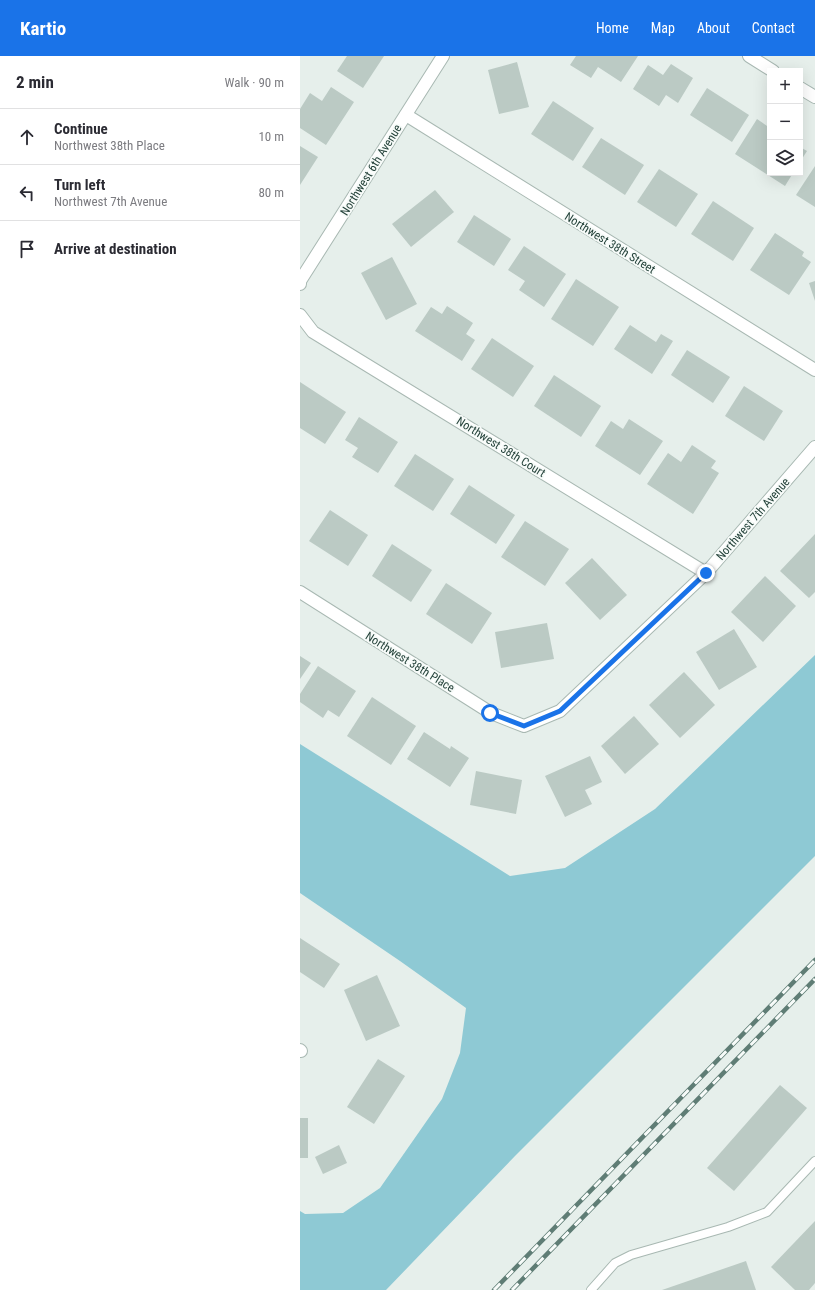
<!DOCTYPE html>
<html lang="en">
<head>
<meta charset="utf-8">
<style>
	:root { --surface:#fff; --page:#f7f7f7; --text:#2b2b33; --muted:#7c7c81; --line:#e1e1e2; --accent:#1a73e8 }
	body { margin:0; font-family:"Roboto Condensed",sans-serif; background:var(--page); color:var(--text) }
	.controls { position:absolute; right:12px; top:12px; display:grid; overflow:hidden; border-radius:0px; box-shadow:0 4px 16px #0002 }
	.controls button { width:36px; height:36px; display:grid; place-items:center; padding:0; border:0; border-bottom:1px solid var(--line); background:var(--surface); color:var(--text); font:20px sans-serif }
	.stop { position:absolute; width:12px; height:12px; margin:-9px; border:3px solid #1a73e8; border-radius:50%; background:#fff }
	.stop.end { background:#1a73e8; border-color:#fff; box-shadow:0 1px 4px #0008 }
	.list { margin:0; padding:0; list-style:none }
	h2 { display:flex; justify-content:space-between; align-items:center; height:52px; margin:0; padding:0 16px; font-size:17px }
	h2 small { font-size:13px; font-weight:400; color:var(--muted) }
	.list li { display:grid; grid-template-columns:26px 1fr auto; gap:12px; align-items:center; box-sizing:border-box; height:56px; padding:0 16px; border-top:1px solid var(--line) }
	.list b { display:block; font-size:15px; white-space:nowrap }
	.list p { margin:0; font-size:13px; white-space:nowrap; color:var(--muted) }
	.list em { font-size:13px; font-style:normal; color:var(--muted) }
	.icon { flex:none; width:22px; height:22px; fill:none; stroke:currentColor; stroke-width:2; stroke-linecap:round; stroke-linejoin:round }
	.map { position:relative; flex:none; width:515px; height:1234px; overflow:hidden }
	header { display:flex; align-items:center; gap:24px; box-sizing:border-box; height:56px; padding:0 20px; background:var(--accent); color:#fff }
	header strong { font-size:19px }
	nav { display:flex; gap:22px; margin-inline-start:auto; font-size:14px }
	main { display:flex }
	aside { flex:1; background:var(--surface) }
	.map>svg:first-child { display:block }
	.water { fill:#8ec9d4 }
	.building { fill:#bbcac4 }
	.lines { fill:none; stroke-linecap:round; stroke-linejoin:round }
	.service-casing { stroke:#a8b8b2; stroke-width:10 }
	.minor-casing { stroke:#a8b8b2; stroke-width:14 }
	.service { stroke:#fff; stroke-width:8 }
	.minor { stroke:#fff; stroke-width:12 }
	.rail-casing { stroke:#5f7d75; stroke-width:4.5 }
	.rail { stroke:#f7fbf9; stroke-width:3; stroke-dasharray:9; stroke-linecap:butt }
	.route { stroke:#1a73e8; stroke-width:5 }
	.labels { text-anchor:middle; stroke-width:3.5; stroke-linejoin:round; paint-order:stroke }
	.street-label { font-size:12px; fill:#24423a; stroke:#f7fbf9 }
</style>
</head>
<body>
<header>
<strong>Kartio</strong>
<nav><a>Home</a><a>Map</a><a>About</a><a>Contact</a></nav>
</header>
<main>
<aside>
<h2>2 min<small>Walk · 90 m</small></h2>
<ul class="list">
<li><svg class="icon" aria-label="ahead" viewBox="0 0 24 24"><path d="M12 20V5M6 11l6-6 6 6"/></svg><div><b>Continue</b><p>Northwest 38th Place</p></div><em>10 m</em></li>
<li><svg class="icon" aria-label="left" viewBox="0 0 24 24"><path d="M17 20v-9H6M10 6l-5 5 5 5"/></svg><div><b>Turn left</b><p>Northwest 7th Avenue</p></div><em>80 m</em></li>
<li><svg class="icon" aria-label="arrive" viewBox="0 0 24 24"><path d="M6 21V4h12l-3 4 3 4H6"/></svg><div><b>Arrive at destination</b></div></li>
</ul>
</aside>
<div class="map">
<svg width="515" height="1234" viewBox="0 0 515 1234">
	<rect width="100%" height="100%" fill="#e6efeb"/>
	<!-- water -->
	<path class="water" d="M515 599V800L215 1100 86 1234H0V1155L5 1158 43 1157 80 1132 142 1043 160 997 166 952 100 905 0 837V688L210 820 265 812 355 753Z"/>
	<!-- building -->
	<g class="building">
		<path d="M47 0H84L63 32 37 15Z"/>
		<path d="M276 0H338L321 26 298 11 291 22 270 9Z"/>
		<path d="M217 6 229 51 199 58 188 14Z"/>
		<path d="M371 8 393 22 378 47 366 39 359 50 333 33 348 9 363 19Z"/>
		<path d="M31 31 54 46 26 89 0 72V53L10 37 22 45Z"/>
		<path d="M407 32 449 59 432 86 390 59Z"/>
		<path d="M253 45 294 72 273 105 231 78Z"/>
		<path d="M457 63 470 72V117H493L485 130 435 98Z"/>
		<path d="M301 82 344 109 325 139 282 111Z"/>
		<path d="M0 90 18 101 0 129Z"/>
		<path d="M500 91 507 95 500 106Z"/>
		<path d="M515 110V151L496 139Z"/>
		<path d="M359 113 398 138 376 171 337 146Z"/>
		<path d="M135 134 154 156 111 191 92 168Z"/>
		<path d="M413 145 454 172 433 205 391 178Z"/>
		<path d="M174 159 211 183 194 210 157 186Z"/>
		<path d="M475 177 504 196 502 200 511 206 489 239 450 214Z"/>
		<path d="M224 190 266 218 244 251 219 234 225 225 208 214Z"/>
		<path d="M92 201 117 248 86 264 61 217Z"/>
		<path d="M276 223 319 251 293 290 251 263Z"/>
		<path d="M515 225V245L509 227Z"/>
		<path d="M147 250 173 267 166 278 175 284 162 305 115 275 131 251 142 258Z"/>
		<path d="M330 269 356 286 361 278 373 285 352 318 314 293Z"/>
		<path d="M192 282 234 310 213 341 171 313Z"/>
		<path d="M387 294 430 321 413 347 371 319Z"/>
		<path d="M254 319 301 350 281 381 234 350Z"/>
		<path d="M0 326 46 356 25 388 0 372Z"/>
		<path d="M444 330 483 355 464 385 425 360Z"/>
		<path d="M59 361 98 386 78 417 52 401 58 392 45 384Z"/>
		<path d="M329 363 363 385 340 419 295 390 311 365 323 373Z"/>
		<path d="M392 389 416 405 411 412 419 417 393 458 347 428 368 397 381 406Z"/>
		<path d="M115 398 154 423 133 455 94 430Z"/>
		<path d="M169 429 215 459 196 488 150 458Z"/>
		<path d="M30 454 68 479 48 510 9 485Z"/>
		<path d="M225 465 269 493 245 530 201 501Z"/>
		<path d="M515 478V536L509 542 480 515Z"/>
		<path d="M92 488 132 514 111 546 72 520Z"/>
		<path d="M292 502 327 539 300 564 265 527Z"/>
		<path d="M465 520 496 550 463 586 431 556Z"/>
		<path d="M146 527 192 557 172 588 126 558Z"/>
		<path d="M247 567 254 603 201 612 195 576Z"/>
		<path d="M434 573 457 611 419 634 396 596Z"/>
		<path d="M0 600 11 607 0 623Z"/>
		<path d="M18 610 56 635 39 661 28 654 23 662 0 646V638Z"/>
		<path d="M384 616 415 649 380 682 349 649Z"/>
		<path d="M72 641 116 670 91 709 47 680Z"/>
		<path d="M334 660 359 688 325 718 301 690Z"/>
		<path d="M124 676 150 693 151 690 169 702 150 731 107 703Z"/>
		<path d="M290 700 302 726 285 734 292 748 265 761 245 720Z"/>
		<path d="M176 715 222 724 216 758 170 749Z"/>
		<path d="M0 882 40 908 24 932 0 916Z"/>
		<path d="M77 919 100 970 66 985 44 934Z"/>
		<path d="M78 1003 105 1020 74 1068 47 1051Z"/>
		<path d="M480 1029 507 1052 434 1135 407 1112Z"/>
		<rect x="0" y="1062" width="8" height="40"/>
		<path d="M39 1089 47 1107 23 1118 15 1101Z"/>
		<path d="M515 1165V1227L509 1234H495L471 1211Z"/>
		<path d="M446 1205 456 1234H362Z"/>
	</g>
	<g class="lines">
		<defs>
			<path id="service" d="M291 1234 315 1207 331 1199 428 1171 467 1156 515 1105"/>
			<g id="minor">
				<path d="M449 0 473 15"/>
				<path d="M500 32 515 41"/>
				<path d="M106 59 515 314"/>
				<path d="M0 228V225L143 0"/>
				<path d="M0 259 13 276 406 517"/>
				<path d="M0 536 191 657 224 670 260 655 406 517 515 391"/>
				<path d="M0 994 1 995"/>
			</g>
		</defs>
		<!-- service casing -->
		<use href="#service" class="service-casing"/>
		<!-- minor casing -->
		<use href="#minor" class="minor-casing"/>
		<!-- service -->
		<use href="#service" class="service"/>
		<!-- minor -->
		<use href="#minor" class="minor"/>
		<defs>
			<g id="rail">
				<path d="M194 1234 515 904"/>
				<path d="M212 1234 515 923"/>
			</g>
		</defs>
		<!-- rail casing -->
		<use href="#rail" class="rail-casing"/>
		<!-- rail -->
		<use href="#rail" class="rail"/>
	</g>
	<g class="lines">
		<!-- route -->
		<path class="route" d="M190 657 224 670 260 655 406 517"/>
	</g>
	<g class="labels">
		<!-- street labels -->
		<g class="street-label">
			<text transform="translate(71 114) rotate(-58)" y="4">Northwest 6th Avenue</text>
			<text transform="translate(310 187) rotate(32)" y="4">Northwest 38th Street</text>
			<text transform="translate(201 391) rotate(32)" y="4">Northwest 38th Court</text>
			<text transform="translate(453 463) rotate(-49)" y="4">Northwest 7th Avenue</text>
			<text transform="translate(110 606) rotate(32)" y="4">Northwest 38th Place</text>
		</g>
	</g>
</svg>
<div class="controls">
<button>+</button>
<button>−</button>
<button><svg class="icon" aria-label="layers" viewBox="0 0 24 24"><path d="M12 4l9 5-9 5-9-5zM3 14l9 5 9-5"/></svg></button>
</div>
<div class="stop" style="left:190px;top:657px"></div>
<div class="stop end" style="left:406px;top:517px"></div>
</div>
</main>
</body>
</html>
